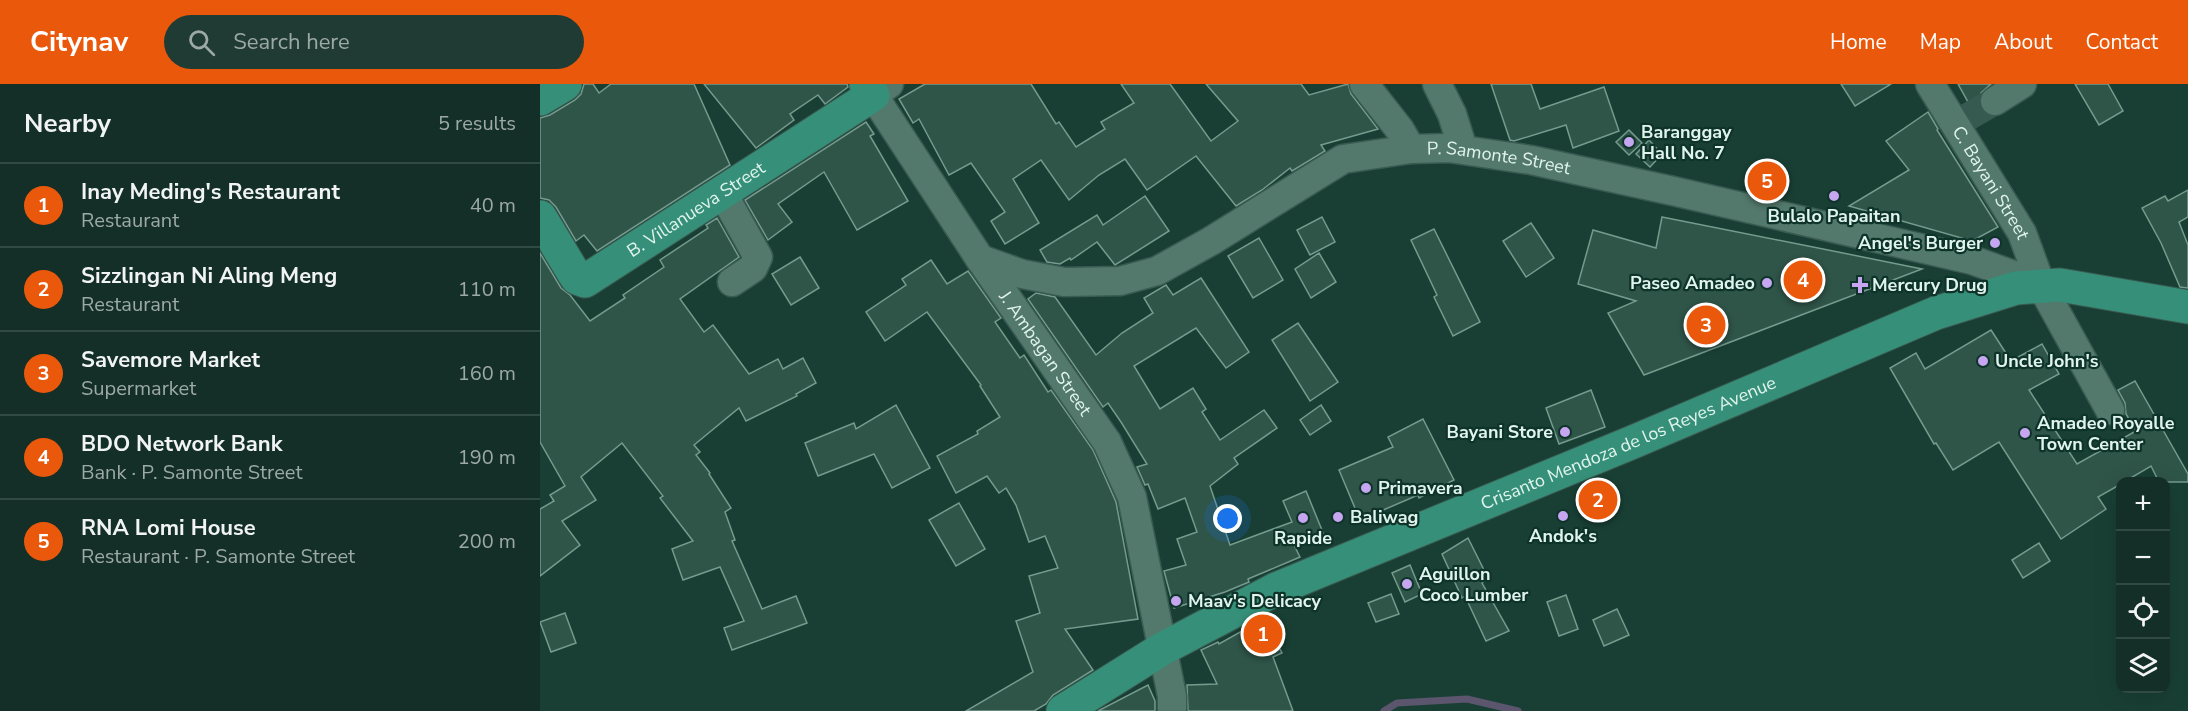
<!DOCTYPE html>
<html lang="en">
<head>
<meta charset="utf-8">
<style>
	:root { --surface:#132f27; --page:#203b33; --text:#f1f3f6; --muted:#9da9a7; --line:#324a44; --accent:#ea580c }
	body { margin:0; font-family:"Nunito Sans",sans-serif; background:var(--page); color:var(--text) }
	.controls { position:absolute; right:18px; bottom:18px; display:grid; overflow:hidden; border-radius:12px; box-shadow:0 6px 24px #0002 }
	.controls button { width:54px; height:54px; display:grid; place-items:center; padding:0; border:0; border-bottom:2px solid var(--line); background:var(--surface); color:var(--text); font:30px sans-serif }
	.you { position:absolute; left:688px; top:435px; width:21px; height:21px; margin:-15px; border:4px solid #fff; border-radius:50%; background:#1a73e8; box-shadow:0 0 0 9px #1a73e833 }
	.badge { display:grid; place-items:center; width:39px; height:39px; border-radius:50%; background:var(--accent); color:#fff; font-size:20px; font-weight:700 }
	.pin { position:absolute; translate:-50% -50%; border:3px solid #fff; box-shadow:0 2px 6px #0006 }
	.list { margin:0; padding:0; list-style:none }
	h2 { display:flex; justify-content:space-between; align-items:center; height:78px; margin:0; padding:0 24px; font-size:26px }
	h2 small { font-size:20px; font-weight:400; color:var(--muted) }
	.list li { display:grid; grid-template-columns:39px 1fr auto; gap:18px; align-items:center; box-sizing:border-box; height:84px; padding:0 24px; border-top:2px solid var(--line) }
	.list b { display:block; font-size:22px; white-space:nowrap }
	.list p { margin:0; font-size:20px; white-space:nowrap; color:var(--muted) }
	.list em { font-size:20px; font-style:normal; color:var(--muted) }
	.icon { flex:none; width:33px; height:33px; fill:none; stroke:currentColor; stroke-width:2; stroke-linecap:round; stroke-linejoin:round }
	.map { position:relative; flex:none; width:1648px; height:627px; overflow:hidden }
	header { display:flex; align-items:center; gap:36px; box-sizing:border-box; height:84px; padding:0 30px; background:var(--accent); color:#fff }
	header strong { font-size:28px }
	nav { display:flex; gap:33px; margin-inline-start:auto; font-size:21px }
	.search { width:420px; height:54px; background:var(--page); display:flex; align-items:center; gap:15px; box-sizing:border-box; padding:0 21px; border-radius:33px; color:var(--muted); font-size:22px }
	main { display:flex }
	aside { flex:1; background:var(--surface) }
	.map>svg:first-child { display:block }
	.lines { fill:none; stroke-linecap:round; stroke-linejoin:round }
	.stream { stroke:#5c556e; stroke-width:7 }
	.building { fill:#2f5448; stroke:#749b8d; stroke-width:1.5 }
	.minor-tunnel { stroke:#375a50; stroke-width:28; stroke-dasharray:28 14; stroke-linecap:butt }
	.minor-casing { stroke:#3a5b52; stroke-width:31 }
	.major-casing { stroke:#3a5b52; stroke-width:35 }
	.minor { stroke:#53796c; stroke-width:28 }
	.major { stroke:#369079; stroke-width:33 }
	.poi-dot { fill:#c6a6f0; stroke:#0e342a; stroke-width:2 }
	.labels { text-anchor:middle; stroke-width:4.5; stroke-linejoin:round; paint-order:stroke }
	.poi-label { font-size:18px; font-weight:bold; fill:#e0f4ed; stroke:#0e342a; text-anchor:start }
	.street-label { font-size:18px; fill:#e0f4ed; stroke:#0e342a }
</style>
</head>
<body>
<header>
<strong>Citynav</strong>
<div class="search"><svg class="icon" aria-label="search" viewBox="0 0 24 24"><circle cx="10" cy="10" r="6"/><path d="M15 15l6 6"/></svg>Search here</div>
<nav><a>Home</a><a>Map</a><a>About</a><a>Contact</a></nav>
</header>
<main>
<aside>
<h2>Nearby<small>5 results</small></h2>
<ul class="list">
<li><span class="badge">1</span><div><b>Inay Meding's Restaurant</b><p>Restaurant</p></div><em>40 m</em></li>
<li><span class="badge">2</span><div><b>Sizzlingan Ni Aling Meng</b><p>Restaurant</p></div><em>110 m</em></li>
<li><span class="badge">3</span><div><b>Savemore Market</b><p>Supermarket</p></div><em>160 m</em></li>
<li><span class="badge">4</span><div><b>BDO Network Bank</b><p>Bank · P. Samonte Street</p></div><em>190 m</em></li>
<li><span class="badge">5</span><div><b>RNA Lomi House</b><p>Restaurant · P. Samonte Street</p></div><em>200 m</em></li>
</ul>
</aside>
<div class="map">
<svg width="1648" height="627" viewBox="0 0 1648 627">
	<rect width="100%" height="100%" fill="#193f34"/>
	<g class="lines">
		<!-- stream -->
		<path class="stream" d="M844 627 857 619 927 615 978 627"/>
	</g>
	<!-- building -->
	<g class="building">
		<path d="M44 0H53L59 9 71 0H154L190 81 57 167 44 151 36 157 16 123 9 116 0 114V34L10 31 35 16 41 10Z"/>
		<path d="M164 0H307L308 3 285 20 278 11 250 30 254 36 216 64Z"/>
		<path d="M385 0H491L516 40 519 38 536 63 565 45 561 38 594 19 581 0H630L671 57 698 37 666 0H761L769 11 808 0 811 10 838 45 781 61 785 67 752 87 750 84 722 106 696 122 656 72 607 106 585 75 559 91 529 116 501 76 473 95 499 139 465 160 451 137 465 128 431 79 409 91 379 35 373 39 359 15Z"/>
		<path d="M951 0H991L1000 25 1064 3 1079 47 1033 64 1026 41 974 57 970 56Z"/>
		<path d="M1301 0H1351L1315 22Z"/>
		<path d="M1418 0H1451L1441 9 1439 17 1440 23 1433 27Z"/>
		<path d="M1535 0H1568L1583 27 1559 41Z"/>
		<path d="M1388 28 1398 45 1397 46 1458 143 1432 157 1309 122 1369 86 1346 57Z"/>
		<path d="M326 38 334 50 330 52 368 117 317 146 284 88 238 120 252 138 228 156 205 116Z"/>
		<path d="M1089 46 1102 59 1089 71 1076 58Z"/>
		<path d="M1109 56 1122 70 1110 83 1096 70Z"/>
		<path d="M1648 106V133L1639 138 1648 161V204L1640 203 1621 159 1602 124 1625 112 1628 117Z"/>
		<path d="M605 112 629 147 575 181 557 158 531 176 530 174 520 180 507 178 500 166 557 131 563 141Z"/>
		<path d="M782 133 795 158 770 171 757 146Z"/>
		<path d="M1122 133 1298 168 1382 185 1104 291 1068 229 1096 217 1038 200 1053 146 1116 164Z"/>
		<path d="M177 134 199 173 140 215 164 248 173 241 209 290 238 275 243 285 263 274 276 299 256 310 257 312 206 337 199 324 154 361 160 368 156 371 170 389 169 390 191 424 185 428 195 456 192 457 222 525 256 512 267 539 192 566 184 544 204 537 180 483 143 496 132 465 153 457 120 414 123 412 82 359 41 393 56 416 22 437 40 461 0 492V425L14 417 10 411 25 402 0 358V169L21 204 30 211 50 237 85 214 83 211 124 183 120 176 168 144 166 141Z"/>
		<path d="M991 139 1014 174 986 193 963 157Z"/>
		<path d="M894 145 940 238 913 252 894 213 897 211 871 156Z"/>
		<path d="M719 154 743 196 713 214 688 172Z"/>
		<path d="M779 169 796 198 771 214 755 185Z"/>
		<path d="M260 173 279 204 251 221 232 190Z"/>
		<path d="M391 176 407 200 428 187 461 234 455 238 480 274 484 271 508 308 511 306 553 366 576 418 598 535 525 545 553 586 513 611 506 620 494 627H426L493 588 476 537 500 529 489 492 518 484 505 452 489 458 476 421 466 404 459 409 447 392 416 409 397 372 438 350 437 347 460 333 440 302 441 301 387 228 345 257 326 228 366 201 362 195Z"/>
		<path d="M661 194 709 268 686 284 656 244 594 282 620 325 653 304 666 325 662 328 680 356 724 326 737 344 694 374 698 380 670 402 690 461 752 438 743 417 766 407 784 451 755 463 760 473 708 495 709 498 685 508 634 524 624 487 646 481 637 455 657 448 645 414 618 425 608 400 605 401 597 383 607 380 581 338 568 319 563 323 488 215 496 209 515 213 556 271 582 249 613 229 604 214 626 201 633 211Z"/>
		<path d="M758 239 798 298 770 317 732 256Z"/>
		<path d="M1451 246 1471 277 1502 260 1519 290 1489 306 1537 380 1596 347 1586 330 1585 319 1578 306 1595 297 1648 390V398H1619L1611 382 1584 398H1581V400L1558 413 1566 425 1521 455 1459 358 1413 386 1396 359 1394 360 1350 284 1376 269 1385 285Z"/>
		<path d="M1051 306 1065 343 1019 360 1006 324Z"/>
		<path d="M356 321 390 384 352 404 334 370 278 392 265 359 314 339 316 345Z"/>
		<path d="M781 321 791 337 770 351 760 336Z"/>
		<path d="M883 335 914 396 879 414 878 411 820 436 799 386 853 363 848 353Z"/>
		<path d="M419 419 445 465 416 482 389 436Z"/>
		<path d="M928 454 948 494 942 499 969 547 946 557 925 512 922 514 902 470Z"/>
		<path d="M1499 459 1510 477 1483 494 1472 476Z"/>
		<path d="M870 481 882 510 865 518 852 489Z"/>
		<path d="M851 510 859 530 836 538 828 519Z"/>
		<path d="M1026 511 1038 545 1019 552 1007 518Z"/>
		<path d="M1077 525 1089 551 1064 562 1053 536Z"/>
		<path d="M25 529 36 559 11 568 0 538Z"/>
		<path d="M727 540 742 569 733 573 753 627H648L647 601 677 600 661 566 678 558 679 560 702 547 705 552Z"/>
		<path d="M608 601 615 617V627H558Z"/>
	</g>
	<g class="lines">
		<!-- minor-tunnel -->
		<path class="minor-tunnel" d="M1426 34 1455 17"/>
		<defs>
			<g id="minor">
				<path id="s1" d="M349 0 333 11 440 175 567 358 592 413 632 612V627"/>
				<path d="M824 0 860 46 871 65"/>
				<path d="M897 0 912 30 923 65"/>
				<path id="s2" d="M1390 0 1482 149 1501 201 1570 326"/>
				<path d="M1455 17 1482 0"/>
				<path d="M182 108 218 173 213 184 192 198"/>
				<path id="s3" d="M440 175 482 190 524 198 580 197 617 187 671 157 803 75 871 65 909 64 991 76 1133 107 1432 176 1501 201"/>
			</g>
			<g id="major">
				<path d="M0 15 25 0"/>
				<path id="s4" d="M0 133 33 188 37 194 45 197 333 11 326 0"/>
				<path id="s5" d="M523 627 622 565 736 505 1093 358 1396 229 1476 204 1520 201 1648 223"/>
			</g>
		</defs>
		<!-- minor casing -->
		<use href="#minor" class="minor-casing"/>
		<!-- major casing -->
		<use href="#major" class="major-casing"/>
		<!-- minor -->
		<use href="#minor" class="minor"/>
		<!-- major -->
		<use href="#major" class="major"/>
	</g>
	<!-- markers -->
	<g class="poi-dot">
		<circle cx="1089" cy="58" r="6"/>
		<circle cx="1294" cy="112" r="6"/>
		<circle cx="1455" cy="159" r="6"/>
		<circle cx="1227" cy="199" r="6"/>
		<path d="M1317 192h6v6h6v6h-6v6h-6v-6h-6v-6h6z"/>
		<circle cx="1443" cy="277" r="6"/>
		<circle cx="1025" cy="348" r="6"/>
		<circle cx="1485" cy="349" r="6"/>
		<circle cx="826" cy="404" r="6"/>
		<circle cx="1023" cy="432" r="6"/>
		<circle cx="798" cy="433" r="6"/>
		<circle cx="763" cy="434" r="6"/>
		<circle cx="867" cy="500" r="6"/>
		<circle cx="636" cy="517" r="6"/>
	</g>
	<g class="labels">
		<!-- poi labels -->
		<g class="poi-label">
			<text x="1101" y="54">Baranggay<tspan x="1101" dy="21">Hall No. 7</tspan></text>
			<text x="1294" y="138" text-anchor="middle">Bulalo Papaitan</text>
			<text x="1443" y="165" text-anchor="end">Angel's Burger</text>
			<text x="1215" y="205" text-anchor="end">Paseo Amadeo</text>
			<text x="1332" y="207">Mercury Drug</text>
			<text x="1455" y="283">Uncle John's</text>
			<text x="1497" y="345">Amadeo Royalle<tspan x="1497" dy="21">Town Center</tspan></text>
			<text x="1013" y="354" text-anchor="end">Bayani Store</text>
			<text x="838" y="410">Primavera</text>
			<text x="810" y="439">Baliwag</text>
			<text x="1023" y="458" text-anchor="middle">Andok's</text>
			<text x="763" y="460" text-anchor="middle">Rapide</text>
			<text x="879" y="496">Aguillon<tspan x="879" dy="21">Coco Lumber</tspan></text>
			<text x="648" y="523">Maav's Delicacy</text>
		</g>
		<!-- street labels -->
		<g class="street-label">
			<text dy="6" stroke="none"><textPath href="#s3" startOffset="556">P. Samonte Street</textPath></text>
			<text dy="6" stroke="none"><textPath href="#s2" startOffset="116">C. Bayani Street</textPath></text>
			<text dy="6" stroke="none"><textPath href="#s4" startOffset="212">B. Villanueva Street</textPath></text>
			<text dy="6" stroke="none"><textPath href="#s1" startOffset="330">J. Ambagan Street</textPath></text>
			<text dy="6" stroke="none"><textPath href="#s5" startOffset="627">Crisanto Mendoza de los Reyes Avenue</textPath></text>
		</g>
	</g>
</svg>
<div class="controls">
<button>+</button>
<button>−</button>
<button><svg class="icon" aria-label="locate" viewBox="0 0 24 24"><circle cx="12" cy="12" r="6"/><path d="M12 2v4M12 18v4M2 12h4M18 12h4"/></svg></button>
<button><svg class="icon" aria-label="layers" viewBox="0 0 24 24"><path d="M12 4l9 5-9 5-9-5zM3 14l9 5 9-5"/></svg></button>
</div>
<div class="you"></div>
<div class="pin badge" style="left:723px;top:550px">1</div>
<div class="pin badge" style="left:1058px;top:416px">2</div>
<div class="pin badge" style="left:1166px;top:241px">3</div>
<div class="pin badge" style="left:1263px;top:196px">4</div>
<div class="pin badge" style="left:1227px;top:97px">5</div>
</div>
</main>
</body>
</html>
